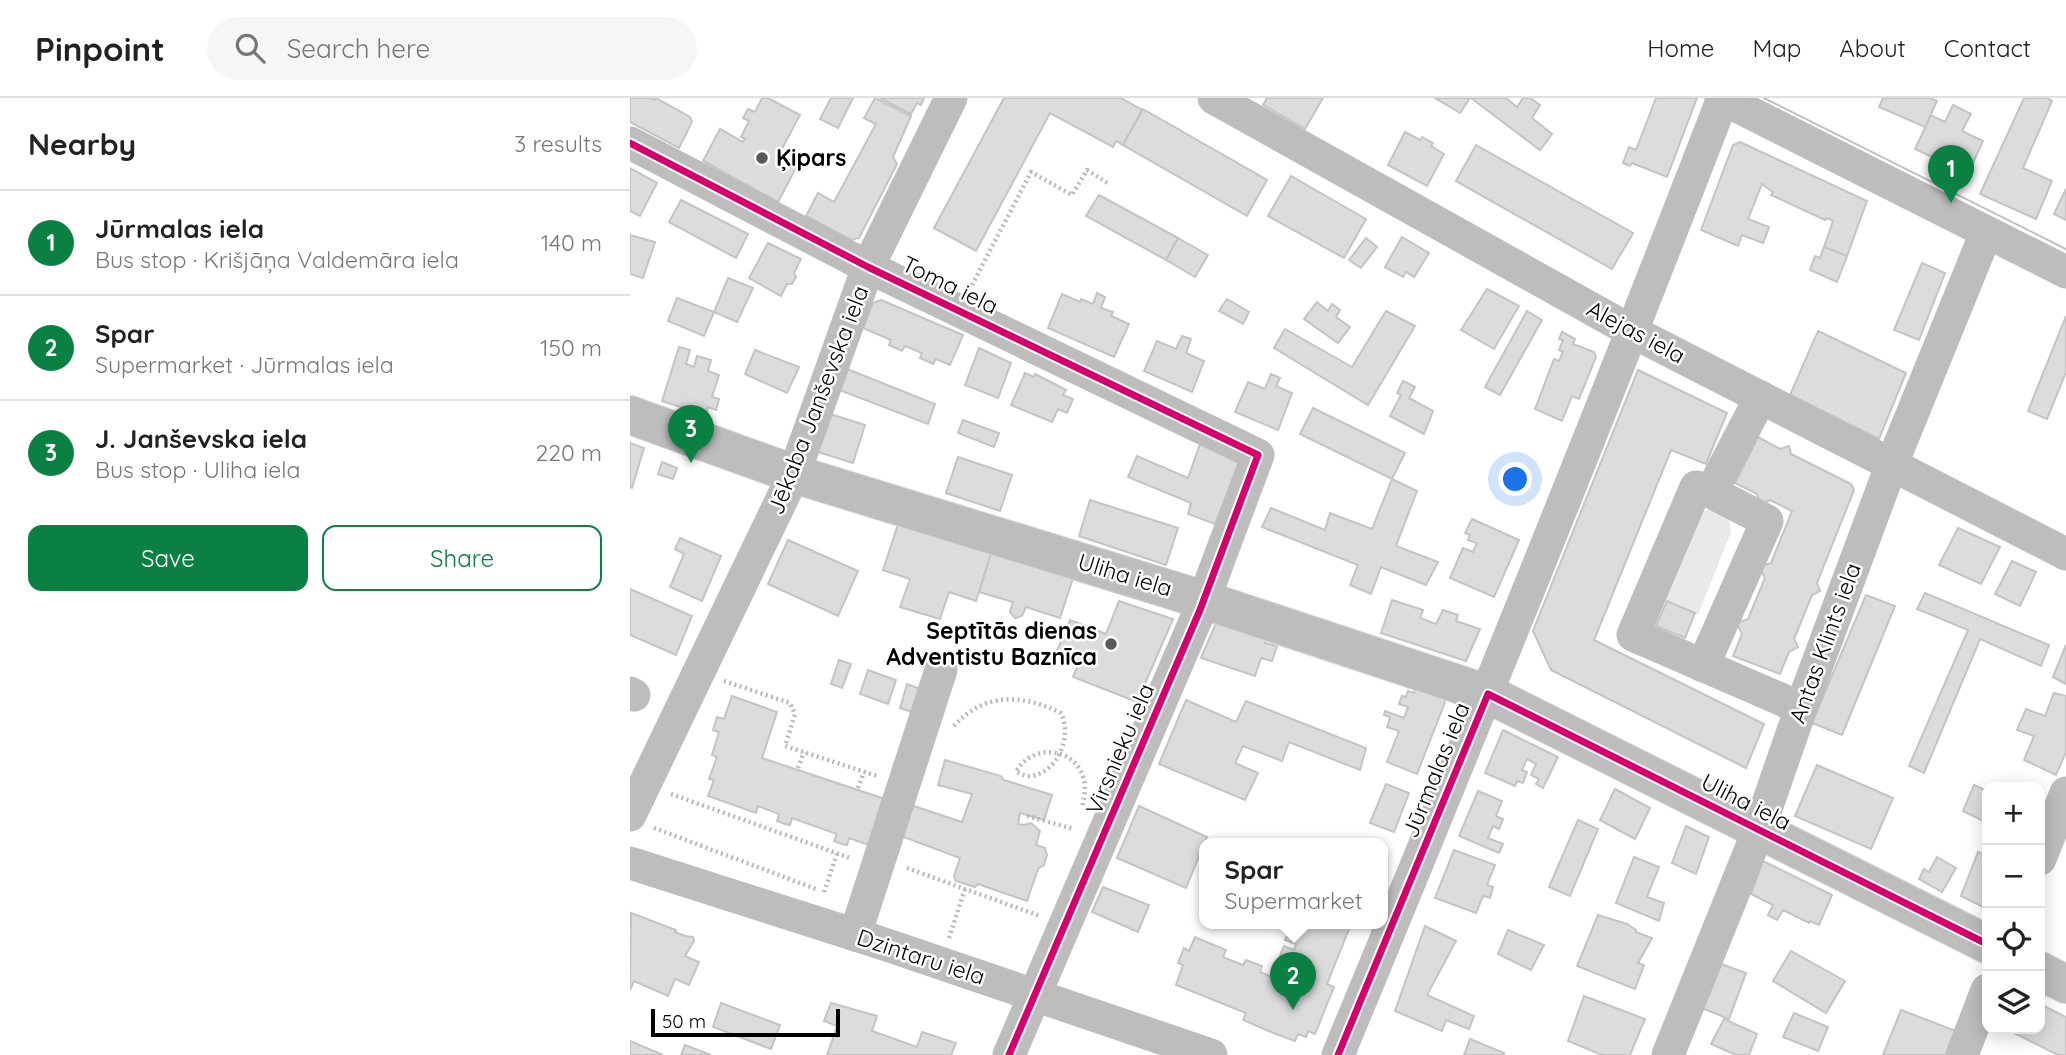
<!DOCTYPE html>
<html lang="en">
<head>
<meta charset="utf-8">
<style>
	:root { --surface:#fff; --page:#f6f6f6; --text:#222; --muted:#767676; --line:#e0e0e0; --accent:#0b8043 }
	body { margin:0; font-family:Quicksand,sans-serif; background:var(--page); color:var(--text) }
	.controls { position:absolute; right:21px; bottom:21px; display:grid; overflow:hidden; border-radius:14px; box-shadow:0 4px 18px #0003 }
	.controls button { width:63px; height:63px; display:grid; place-items:center; padding:0; border:0; border-bottom:2px solid var(--line); background:var(--surface); color:var(--text); font:35px sans-serif }
	.scale { position:absolute; left:21px; bottom:18px; width:189px; box-sizing:border-box; padding-left:7px; border:4px solid #000; border-top:0; font-size:19px; line-height:24px; white-space:nowrap; color:#000; -webkit-text-stroke:5px #fff; paint-order:stroke }
	.you { position:absolute; left:886px; top:382px; width:24px; height:24px; margin:-18px; border:5px solid #fff; border-radius:50%; background:#1a73e8; box-shadow:0 0 0 10px #1a73e833 }
	.badge { display:grid; place-items:center; width:46px; height:46px; border-radius:50%; background:var(--accent); color:#fff; font-size:23px; font-weight:700 }
	.pin { position:absolute; translate:-50% -58px; filter:drop-shadow(0 2px 4px #0008) }
	.pin::after { content:''; position:absolute; top:37px; width:24px; height:21px; background:inherit; clip-path:polygon(0 0,100% 0,50% 100%) }
	.popup { position:absolute; left:569px; top:740px; width:189px; height:91px; box-sizing:border-box; display:grid; place-content:center; border-radius:14px; background:var(--surface); filter:drop-shadow(0 2px 5px #0005); font-size:23px; white-space:nowrap; color:var(--muted) }
	.popup b { font-size:26px; color:var(--text) }
	.popup::after { content:''; position:absolute; left:50%; top:100%; margin-left:-14px; border:14px solid transparent; border-top-color:var(--surface) }
	.list { margin:0; padding:0; list-style:none }
	h2 { display:flex; justify-content:space-between; align-items:center; height:91px; margin:0; padding:0 28px; font-size:30px }
	h2 small { font-size:23px; font-weight:400; color:var(--muted) }
	.list li { display:grid; grid-template-columns:46px 1fr auto; gap:21px; align-items:center; box-sizing:border-box; height:105px; padding:0 28px; border-top:2px solid var(--line) }
	.list b { display:block; font-size:26px; white-space:nowrap }
	.list p { margin:0; font-size:23px; white-space:nowrap; color:var(--muted) }
	.list em { font-size:23px; font-style:normal; color:var(--muted) }
	.actions { display:flex; gap:14px; padding:21px 28px }
	.actions a { flex:1; padding:16px 0; border:2px solid var(--accent); border-radius:14px; text-align:center; font-size:24px; color:var(--accent) }
	.actions .main { background:var(--accent); color:#fff }
	.icon { flex:none; width:38px; height:38px; fill:none; stroke:currentColor; stroke-width:2; stroke-linecap:round; stroke-linejoin:round }
	.map { position:relative; flex:none; width:1436px; height:957px; overflow:hidden }
	header { display:flex; align-items:center; gap:42px; box-sizing:border-box; height:98px; padding:0 35px; background:var(--surface); border-bottom:2px solid var(--line) }
	header strong { font-size:33px }
	nav { display:flex; gap:38px; margin-inline-start:auto; font-size:24px }
	.search { width:490px; height:63px; background:var(--page); display:flex; align-items:center; gap:18px; box-sizing:border-box; padding:0 24px; border-radius:38px; color:var(--muted); font-size:26px }
	main { display:flex }
	aside { flex:1; background:var(--surface) }
	.map>svg:first-child { display:block }
	.green { fill:#e9e9e9 }
	.building { fill:#dcdcdc; stroke:#c4c4c4; stroke-width:2 }
	.lines { fill:none; stroke-linecap:round; stroke-linejoin:round }
	.major-casing { stroke:#dbdbdb; stroke-width:40 }
	.path { stroke:#b8b8b8; stroke-width:4.5; stroke-dasharray:2 3.5; stroke-linecap:butt }
	.minor { stroke:#bdbdbd; stroke-width:33 }
	.major { stroke:#bdbdbd; stroke-width:38 }
	.tram { stroke:#bdbdbd; stroke-width:2 }
	.cycleway-casing { stroke:#fff; stroke-width:11 }
	.cycleway { stroke:#d6006c; stroke-width:7 }
	.poi-dot { fill:#595959; stroke:#fff; stroke-width:2.5 }
	.labels { text-anchor:middle; stroke-width:5; stroke-linejoin:round; paint-order:stroke }
	.poi-label { font-size:23px; font-weight:bold; fill:#000; stroke:#fff; text-anchor:start }
	.street-label { font-size:23px; fill:#000; stroke:#fff }
</style>
</head>
<body>
<header>
<strong>Pinpoint</strong>
<div class="search"><svg class="icon" aria-label="search" viewBox="0 0 24 24"><circle cx="10" cy="10" r="6"/><path d="M15 15l6 6"/></svg>Search here</div>
<nav><a>Home</a><a>Map</a><a>About</a><a>Contact</a></nav>
</header>
<main>
<aside>
<h2>Nearby<small>3 results</small></h2>
<ul class="list">
<li><span class="badge">1</span><div><b>Jūrmalas iela</b><p>Bus stop · Krišjāņa Valdemāra iela</p></div><em>140 m</em></li>
<li><span class="badge">2</span><div><b>Spar</b><p>Supermarket · Jūrmalas iela</p></div><em>150 m</em></li>
<li><span class="badge">3</span><div><b>J. Janševska iela</b><p>Bus stop · Uliha iela</p></div><em>220 m</em></li>
</ul>
<div class="actions"><a class="main">Save</a><a>Share</a></div>
</aside>
<div class="map">
<svg width="1436" height="957" viewBox="0 0 1436 957">
	<rect width="100%" height="100%" fill="#fff"/>
	<!-- green -->
	<path class="green" d="M1085 410 1099 421 1101 434 1068 517 1033 502 1065 420 1075 412Z"/>
	<!-- building -->
	<g class="building">
		<path d="M0 0H20L24 2 26 0 60 19 62 24 49 50 0 24Z"/>
		<path d="M132 0H138L170 17 146 62 153 65 155 62 167 68 148 104 73 63 90 31 113 44 115 41 111 39 119 23 113 20 118 11 125 14Z"/>
		<path d="M201 0H223L208 30 190 21Z"/>
		<path d="M245 0 281 18 263 59 267 66 229 140 221 142 176 118 188 95 204 104 246 26 234 20Z"/>
		<path d="M250 0H294L291 7 287 5 281 16Z"/>
		<path d="M374 0H491L512 12 493 47 486 43 483 49 420 15 346 153 304 130Z"/>
		<path d="M637 0H693L675 31 633 7Z"/>
		<path d="M805 0H840L830 15Z"/>
		<path d="M841 0H876L887 9 893 0H900L910 7 902 20 922 36 910 52Z"/>
		<path d="M1026 0H1067L1037 79 1002 65 1000 68 993 65 999 49 1006 52Z"/>
		<path d="M1253 0H1300L1307 3 1295 29 1249 9Z"/>
		<path d="M1394 0H1417L1422 3 1393 70 1422 83 1406 121 1350 96Z"/>
		<path d="M1323 7 1341 16 1332 33 1353 43 1338 76 1285 51 1301 17 1315 24Z"/>
		<path d="M513 11 637 82 617 118 493 47Z"/>
		<path d="M775 34 790 42 792 39 803 45 801 48 814 56 797 88 758 67Z"/>
		<path d="M1110 44 1237 103 1217 158 1194 149 1203 123 1197 120 1195 122 1141 97 1143 94 1132 86 1118 121 1139 129 1133 145 1112 137 1108 148 1071 132 1103 47Z"/>
		<path d="M846 47 1003 135 982 171 826 83Z"/>
		<path d="M0 70 27 85 10 118 0 113Z"/>
		<path d="M661 78 736 121 714 160 638 118Z"/>
		<path d="M1436 91V122L1424 116Z"/>
		<path d="M469 97 548 140 536 162 456 118Z"/>
		<path d="M51 102 118 136 106 160 39 124Z"/>
		<path d="M0 137 25 144 13 180 0 176Z"/>
		<path d="M772 139 799 155 784 179 776 174 773 179 755 169Z"/>
		<path d="M548 140 578 157 565 179 536 162Z"/>
		<path d="M736 140 747 149 731 170 719 162Z"/>
		<path d="M138 145 171 161 164 175 166 179 162 186H157L151 198 119 180Z"/>
		<path d="M1194 149 1217 158 1207 184 1180 172 1185 158 1190 160Z"/>
		<path d="M1292 165 1315 175 1289 242 1264 232Z"/>
		<path d="M98 180 123 190 107 224 84 214Z"/>
		<path d="M857 191 889 208 864 251 831 232Z"/>
		<path d="M467 195 475 199 471 210 483 214 481 218 499 226 484 259 418 230 432 196 450 204 451 201 463 206Z"/>
		<path d="M47 200 84 214 74 238 38 223Z"/>
		<path d="M597 201 619 214 613 226 589 213Z"/>
		<path d="M251 202 333 237 320 267 306 261 303 266 290 260 292 255 275 248 272 253 259 247 261 242 233 230 243 205Z"/>
		<path d="M687 204 698 213 702 206 710 212 706 219 720 229 708 245 674 221Z"/>
		<path d="M756 213 785 228 738 307 644 250 655 231 722 269Z"/>
		<path d="M897 213 912 222 870 297 855 289Z"/>
		<path d="M1436 218V274L1417 321 1398 313Z"/>
		<path d="M1188 233 1276 275 1249 341 1160 297Z"/>
		<path d="M932 234 945 241 943 246 964 254 966 259 949 301 942 298 932 323 905 311 924 261 929 263 933 254 929 252 933 242 929 241Z"/>
		<path d="M552 238 561 241 556 255 574 263 562 294 514 273 527 243 546 251Z"/>
		<path d="M49 249 60 252 56 266 64 269 67 258 81 262 78 273 89 277 82 299 89 301 86 312 78 309 76 317 32 303Z"/>
		<path d="M349 250 381 265 368 300 335 287Z"/>
		<path d="M125 252 169 269 157 295 115 276Z"/>
		<path d="M217 271 305 306 298 326 209 292Z"/>
		<path d="M1008 272 1097 315 1076 366 1041 352 964 542 1134 626 1116 670 921 572 903 533Z"/>
		<path d="M395 275 404 279 405 276 436 292 433 297 443 301 437 315 428 311 422 324 381 307Z"/>
		<path d="M641 276 650 280 646 288 662 295 648 332 605 314 618 284 635 291Z"/>
		<path d="M773 283 785 289 779 300 803 313 794 336 760 318 771 297 767 295Z"/>
		<path d="M683 310 775 355 762 381 670 336Z"/>
		<path d="M197 315 235 327 223 365 185 353Z"/>
		<path d="M333 322 369 335 364 349 328 335Z"/>
		<path d="M1128 339 1150 351 1159 348 1161 356 1221 386 1224 392 1187 485 1190 493 1182 497 1164 541 1168 549 1159 554 1150 576 1103 558 1112 536 1107 525 1118 521 1135 480 1129 469 1141 465 1162 413 1140 402 1130 407 1127 396 1105 385Z"/>
		<path d="M0 345 14 350 2 390 0 389Z"/>
		<path d="M570 346 611 362 585 426 558 416 561 405 498 379 507 358 558 380Z"/>
		<path d="M328 359 382 377 370 413 316 395Z"/>
		<path d="M32 364 47 370 43 381 28 376Z"/>
		<path d="M762 381 787 393 766 448 808 464 796 487 751 469 741 496 720 487 728 467 632 429 641 410 695 432 700 415 742 431Z"/>
		<path d="M460 402 548 430 536 467 449 438Z"/>
		<path d="M842 421 889 442 864 499 820 480 833 450 843 454 847 445 838 442 840 437 835 435Z"/>
		<path d="M269 423 362 453 346 503 319 494 310 521 270 509 280 481 253 472Z"/>
		<path d="M1328 430 1370 449 1351 486 1309 467Z"/>
		<path d="M50 440 91 458 72 503 40 489 54 456 45 451Z"/>
		<path d="M158 442 228 473 208 518 138 486Z"/>
		<path d="M362 453 443 480 430 520 396 509 392 518 385 520 380 514 383 504 349 494Z"/>
		<path d="M1382 463 1406 474 1390 508 1365 496Z"/>
		<path d="M0 491 62 518 46 557 0 537Z"/>
		<path d="M1295 495 1419 547 1411 568 1350 541 1294 675 1279 668 1338 532 1287 511Z"/>
		<path d="M1236 497 1265 508 1212 637 1182 625Z"/>
		<path d="M762 502 793 512 790 520 806 526 813 512 828 517 826 523 850 531 836 563 751 535Z"/>
		<path d="M489 503 543 521 507 604 443 579 449 564 426 555 440 522 476 536Z"/>
		<path d="M1037 503 1065 515 1055 540 1026 528Z"/>
		<path d="M586 525 636 541 635 545 647 548 642 563 631 560 625 578 571 560Z"/>
		<path d="M1436 547V586L1423 579Z"/>
		<path d="M209 562 221 566 212 590 201 586Z"/>
		<path d="M238 572 266 582 258 606 230 596Z"/>
		<path d="M277 586 296 593 288 616 270 610Z"/>
		<path d="M786 589 812 597 815 604 787 676 757 664 769 633 757 629 760 619 754 617 755 613 774 620 778 609 769 606 772 598 776 599 778 593 784 595Z"/>
		<path d="M1424 595 1436 598V654L1426 677 1394 662 1404 638 1387 632 1396 611 1415 618Z"/>
		<path d="M102 598 147 614 132 660 258 702 242 748 219 740 217 747 212 746 204 743 207 736 162 720 160 727 155 726 147 723 149 716 128 708 126 715 78 698 84 682 79 681 87 659 82 657 89 634 83 632 87 619 94 621Z"/>
		<path d="M556 602 606 624 616 603 736 650 730 672 659 644 652 663 613 648 605 665 628 675 615 702 529 666Z"/>
		<path d="M873 632 928 659 913 690 906 686 909 681 901 677 906 666 897 661 892 672 897 674 893 685 887 683 885 688 855 675Z"/>
		<path d="M315 662 371 678 374 682 422 697 414 722 390 715 388 726 394 727 401 725 410 733 406 747 415 750 417 757 414 767 408 771 397 803 348 786 345 789 326 783 324 778 330 760 271 738 281 707 332 724 342 696 308 687Z"/>
		<path d="M1187 667 1263 700 1241 751 1165 718Z"/>
		<path d="M756 686 779 695 764 734 740 725Z"/>
		<path d="M1344 687 1357 693V725L1333 713Z"/>
		<path d="M985 691 1020 710 1005 741 970 722Z"/>
		<path d="M848 693 872 703 866 718 873 721 869 731 863 728 858 740 873 746 869 755 829 738Z"/>
		<path d="M509 708 577 739 556 790 487 760Z"/>
		<path d="M948 722 968 731 940 798 919 789Z"/>
		<path d="M1056 728 1079 739 1066 776 1042 765Z"/>
		<path d="M824 752 865 767 857 787 863 789 860 800 853 798 846 815 805 800Z"/>
		<path d="M1348 754 1357 757V811L1331 798Z"/>
		<path d="M1004 759 1029 769 1017 799 1034 805 1029 823 986 805Z"/>
		<path d="M1307 759 1326 770 1312 794 1289 781 1294 771 1299 774Z"/>
		<path d="M1133 763 1202 797 1189 827 1180 823 1179 825 1153 812 1147 822 1138 817 1143 807 1121 796Z"/>
		<path d="M473 789 519 807 508 834 462 814Z"/>
		<path d="M1 815 46 832 45 834 55 838 63 839 64 843 55 858 69 864 59 887 45 881 38 898 4 883 0 892Z"/>
		<path d="M968 817 997 826 1006 832V834L1022 840 1008 865 1014 867 1005 891 947 868Z"/>
		<path d="M674 826H721L697 886 704 889 685 936 678 933 676 939 668 936 665 943 641 934 613 922 616 915 546 887 553 867 548 865 554 850 559 853 565 839 596 852 593 859 613 867 616 862 632 868 630 874 659 886 664 876 656 872 657 869 647 865 654 848 664 852 666 846 655 842 660 831 670 836Z"/>
		<path d="M795 828 826 843 797 897 844 918 839 931 816 922 812 933 765 913Z"/>
		<path d="M878 832 914 847 901 872 868 856Z"/>
		<path d="M1161 853 1215 883 1196 915 1143 883Z"/>
		<path d="M1086 864 1116 875 1099 921 1069 909Z"/>
		<path d="M954 898 1015 921 1000 957H972L938 943Z"/>
		<path d="M91 905 150 927 141 951 83 929Z"/>
		<path d="M201 905 247 918 242 933 287 949 292 934 326 945 321 957H197L207 928 194 923Z"/>
		<path d="M1410 906 1436 919V957H1428L1376 931H1410Z"/>
		<path d="M1271 912 1326 933 1316 957H1253Z"/>
		<path d="M1164 915 1198 929 1188 953 1153 939Z"/>
		<path d="M1094 921 1127 936 1119 957H1106L1081 946Z"/>
		<path d="M840 941 874 955 873 957H834Z"/>
		<path d="M0 943 33 957H0Z"/>
		<path d="M55 947 81 957H51Z"/>
	</g>
	<g class="lines">
		<defs>
			<g id="major">
				<path d="M0 317 164 376 574 502 858 596 1357 846"/>
				<path d="M1410 873 1436 886"/>
			</g>
		</defs>
		<!-- major casing -->
		<use href="#major" class="major-casing"/>
		<!-- path -->
		<g class="path">
			<path d="M342 187 401 74 442 97 457 72 479 86"/>
			<path d="M94 583 160 605 165 616 155 648 247 678"/>
			<path d="M324 628C354 594 393 596 431 615 442 638 429 673 402 678 396 679 391 676 386 674 401 645 446 648 454 682 456 691 454 701 452 710"/>
			<path d="M168 670 174 654"/>
			<path d="M228 690 234 674"/>
			<path d="M41 696 220 760"/>
			<path d="M397 718 444 731"/>
			<path d="M24 730 186 791"/>
			<path d="M277 770 410 818"/>
			<path d="M194 794 207 756"/>
			<path d="M319 840 335 791"/>
		</g>
		<!-- minor -->
		<g class="minor">
			<path d="M584 0 1003 234 1436 456"/>
			<path d="M1091 0 1436 174"/>
			<path d="M0 45 238 169 628 357 570 512 379 957"/>
			<path d="M1081 394 1131 299"/>
			<path d="M1073 568 1137 423 1081 394 1066 389 1003 537 1171 610"/>
			<path d="M0 595 4 597"/>
			<path d="M0 717 164 376 238 169 321 0"/>
			<path d="M1410 761 1436 695"/>
			<path d="M0 765 251 845 581 957"/>
			<path d="M225 837 311 572"/>
			<path d="M708 957C840 639 969 321 1093 0"/>
			<path d="M1038 957 1129 731 1171 610 1261 368 1356 135"/>
			<path d="M1332 957 1357 892"/>
		</g>
		<!-- major -->
		<use href="#major" class="major"/>
		<!-- tram -->
		<g class="tram">
			<path d="M1110 0 1224 60 1436 163"/>
			<path d="M1134 0 1436 151"/>
		</g>
		<defs>
			<g id="cycleway">
				<path d="M0 45 238 169 628 357 570 512 379 957"/>
				<path d="M708 957 858 596 1357 846"/>
			</g>
		</defs>
		<!-- cycleway casing -->
		<use href="#cycleway" class="cycleway-casing"/>
		<!-- cycleway -->
		<use href="#cycleway" class="cycleway"/>
	</g>
	<!-- markers -->
	<g class="poi-dot">
		<circle cx="132" cy="60" r="7"/>
		<circle cx="481" cy="546" r="7"/>
	</g>
	<g class="labels">
		<!-- poi labels -->
		<g class="poi-label">
			<text x="146" y="68">Ķipars</text>
			<text x="467" y="541" text-anchor="end">Septītās dienas<tspan x="467" dy="26">Adventistu Baznīca</tspan></text>
		</g>
		<!-- street labels -->
		<g class="street-label">
			<text transform="translate(320 187) rotate(26)" y="8">Toma iela</text>
			<text transform="translate(1006 234) rotate(28)" y="8">Alejas iela</text>
			<text transform="translate(188 302) rotate(-69)" y="8">Jēkaba Janševska iela</text>
			<text transform="translate(495 477) rotate(17)" y="8">Uliha iela</text>
			<text transform="translate(1195 545) rotate(-70)" y="8">Antas Klints iela</text>
			<text transform="translate(490 651) rotate(-67)" y="8">Virsnieku iela</text>
			<text transform="translate(806 672) rotate(-68)" y="8">Jūrmalas iela</text>
			<text transform="translate(1116 704) rotate(27)" y="8">Uliha iela</text>
			<text transform="translate(291 859) rotate(18)" y="8">Dzintaru iela</text>
		</g>
	</g>
</svg>
<div class="controls">
<button>+</button>
<button>−</button>
<button><svg class="icon" aria-label="locate" viewBox="0 0 24 24"><circle cx="12" cy="12" r="6"/><path d="M12 2v4M12 18v4M2 12h4M18 12h4"/></svg></button>
<button><svg class="icon" aria-label="layers" viewBox="0 0 24 24"><path d="M12 4l9 5-9 5-9-5zM3 14l9 5 9-5"/></svg></button>
</div>
<div class="scale">50 m</div>
<div class="you"></div>
<div class="pin badge" style="left:1321px;top:105px">1</div>
<div class="pin badge" style="left:663px;top:912px">2</div>
<div class="popup"><b>Spar</b>Supermarket</div>
<div class="pin badge" style="left:61px;top:365px">3</div>
</div>
</main>
</body>
</html>
